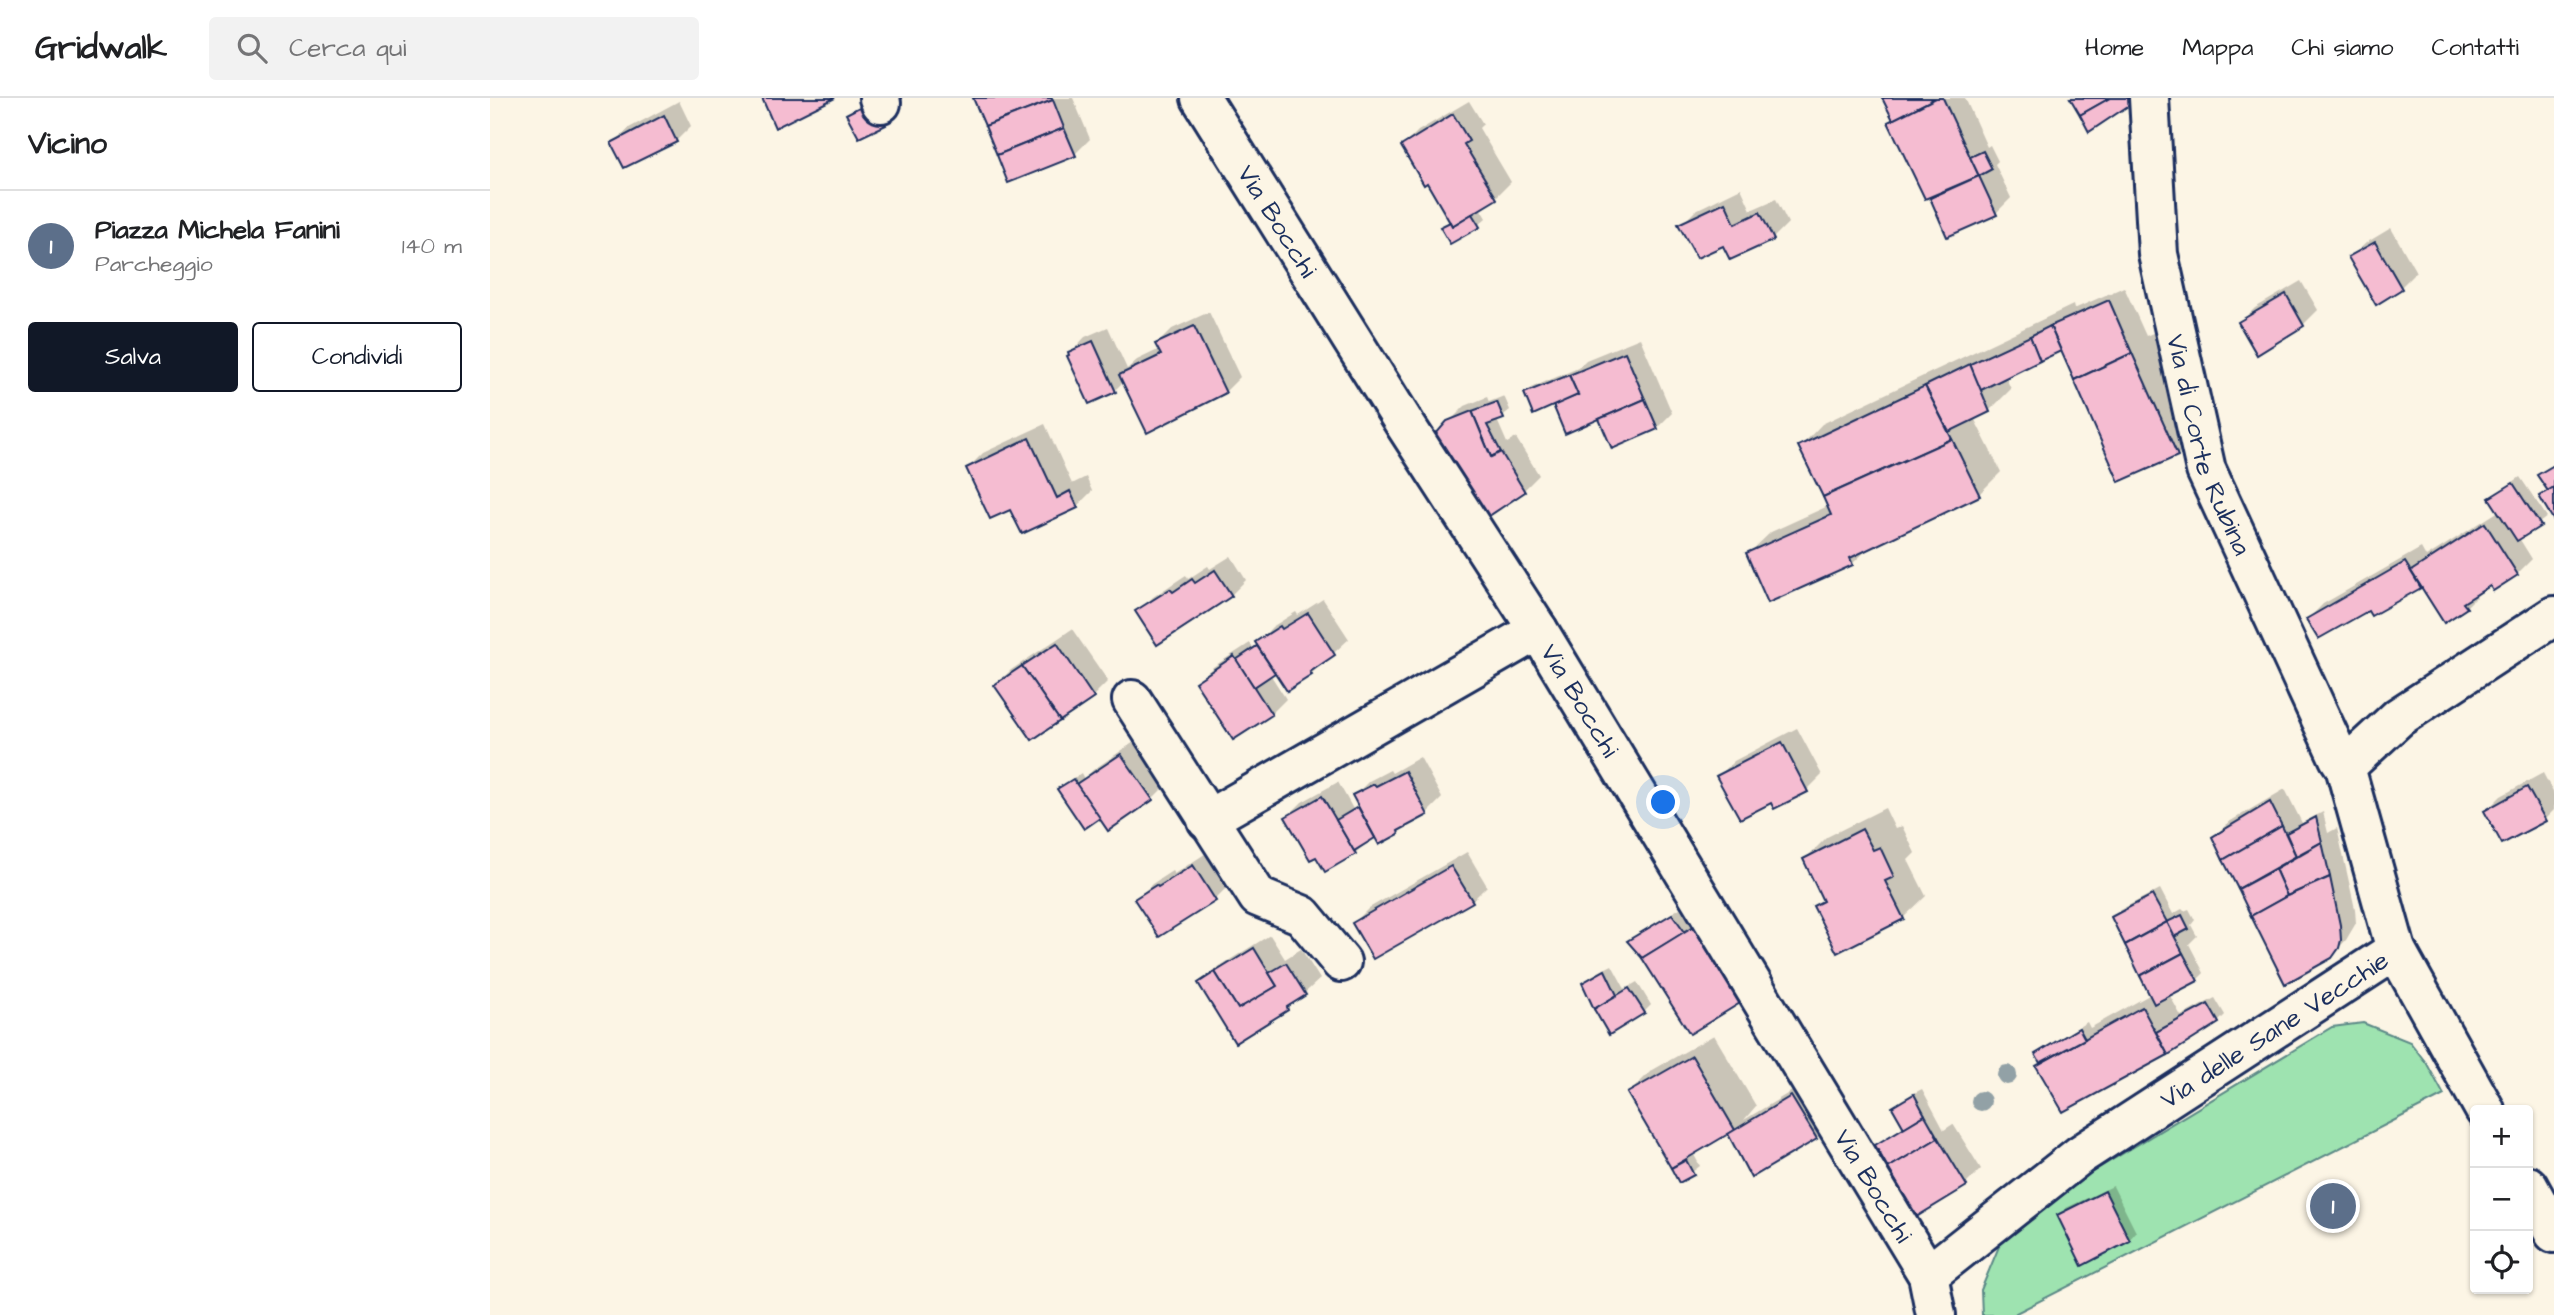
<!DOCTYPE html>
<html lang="it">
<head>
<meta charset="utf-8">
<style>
	:root { --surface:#fff; --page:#f2f2f2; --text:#202124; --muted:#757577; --line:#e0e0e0; --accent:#111827 }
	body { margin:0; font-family:"Architects Daughter",sans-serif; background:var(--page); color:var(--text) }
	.controls { position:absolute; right:21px; bottom:21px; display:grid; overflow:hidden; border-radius:7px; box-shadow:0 2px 5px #0004 }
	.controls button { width:63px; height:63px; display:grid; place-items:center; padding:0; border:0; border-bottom:2px solid var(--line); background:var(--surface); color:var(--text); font:35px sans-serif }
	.you { position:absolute; left:1174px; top:705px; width:24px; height:24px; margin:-18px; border:5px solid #fff; border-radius:50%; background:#1a73e8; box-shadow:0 0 0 10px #1a73e833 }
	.badge { display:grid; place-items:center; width:46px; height:46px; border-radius:50%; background:var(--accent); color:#fff; font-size:23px; font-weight:700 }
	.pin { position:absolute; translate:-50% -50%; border:4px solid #fff; box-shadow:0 2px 7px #0006 }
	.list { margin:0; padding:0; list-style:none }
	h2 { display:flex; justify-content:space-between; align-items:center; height:91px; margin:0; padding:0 28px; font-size:30px }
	h2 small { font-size:23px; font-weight:400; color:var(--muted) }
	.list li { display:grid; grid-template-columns:46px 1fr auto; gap:21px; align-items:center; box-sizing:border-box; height:112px; padding:0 28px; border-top:2px solid var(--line) }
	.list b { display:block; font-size:26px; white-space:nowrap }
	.list p { margin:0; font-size:23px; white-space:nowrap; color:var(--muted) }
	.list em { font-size:23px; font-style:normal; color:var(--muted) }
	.actions { display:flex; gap:14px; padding:21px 28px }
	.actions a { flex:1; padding:16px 0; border:2px solid var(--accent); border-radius:7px; text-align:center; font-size:24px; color:var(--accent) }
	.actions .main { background:var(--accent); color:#fff }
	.icon { flex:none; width:38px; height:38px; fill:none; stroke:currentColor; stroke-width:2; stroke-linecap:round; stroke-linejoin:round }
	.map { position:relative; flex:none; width:2064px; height:1217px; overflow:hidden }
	header { display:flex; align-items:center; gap:42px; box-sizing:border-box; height:98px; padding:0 35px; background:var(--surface); border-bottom:2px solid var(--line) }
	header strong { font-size:33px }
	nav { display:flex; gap:38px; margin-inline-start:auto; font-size:24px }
	.search { width:490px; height:63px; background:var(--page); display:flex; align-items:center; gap:18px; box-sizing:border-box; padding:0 24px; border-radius:7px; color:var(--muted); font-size:26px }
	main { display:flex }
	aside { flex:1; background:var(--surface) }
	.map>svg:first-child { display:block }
	.green { fill:#9ee3b0; stroke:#5c8987; stroke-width:2 }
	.shadow { fill:#0003 }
	.building { fill:#f5bcd1; stroke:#1b2f5e; stroke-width:2 }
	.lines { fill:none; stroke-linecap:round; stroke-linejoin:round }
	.minor-casing { stroke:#1b2f5e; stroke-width:44 }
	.minor { stroke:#fcf5e5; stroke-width:38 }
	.tree { fill:#92a1a6 }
	.labels { text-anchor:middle; stroke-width:5; stroke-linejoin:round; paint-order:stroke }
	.street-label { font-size:26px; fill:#1b2f5e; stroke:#fcf5e5 }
</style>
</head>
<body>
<header>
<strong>Gridwalk</strong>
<div class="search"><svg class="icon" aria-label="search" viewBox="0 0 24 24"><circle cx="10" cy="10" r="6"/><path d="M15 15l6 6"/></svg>Cerca qui</div>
<nav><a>Home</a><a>Mappa</a><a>Chi siamo</a><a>Contatti</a></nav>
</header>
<main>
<aside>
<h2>Vicino<small></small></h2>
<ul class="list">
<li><span class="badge" style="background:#5c6f8a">1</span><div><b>Piazza Michela Fanini</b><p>Parcheggio</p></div><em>140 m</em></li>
</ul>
<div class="actions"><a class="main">Salva</a><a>Condividi</a></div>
</aside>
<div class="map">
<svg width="2064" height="1217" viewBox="0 0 2064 1217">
	<rect width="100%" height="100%" fill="#fcf5e5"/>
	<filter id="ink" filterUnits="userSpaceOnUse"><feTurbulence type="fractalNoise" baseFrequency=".0143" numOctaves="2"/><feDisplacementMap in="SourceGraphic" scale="14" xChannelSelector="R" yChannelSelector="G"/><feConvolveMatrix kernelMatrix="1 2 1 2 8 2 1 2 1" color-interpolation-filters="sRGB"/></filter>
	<g filter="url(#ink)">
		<!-- green -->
		<path class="green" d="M1873 925 1920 944 1937 966 1954 997 1526 1215 1525 1217H1492L1491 1192 1512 1141 1569 1094 1842 929Z"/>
		<!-- shadow -->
		<g class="shadow">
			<path d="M484 0H583L600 41 585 56Z"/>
			<path d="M1394 0H1475L1497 49 1500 47 1508 63 1505 66 1521 100 1506 115 1458 137 1441 98 1400 25 1404 20Z"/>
			<path d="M189 3 201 28 186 43 124 45 139 30Z"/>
			<path d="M979 3 993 26 989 30 1021 84 1006 99 990 110 996 120 988 127 953 129 960 122 938 83 913 48 928 33Z"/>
			<path d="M1251 90 1261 112 1286 101 1298 125 1283 140 1233 145 1191 127 1206 112Z"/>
			<path d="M1901 130 1926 174 1911 189 1886 204 1860 160 1876 145Z"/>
			<path d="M1811 183 1828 212 1813 227 1750 225 1765 210Z"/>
			<path d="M1634 189 1656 238 1665 234 1709 335 1687 357 1572 251 1515 278 1521 291 1499 313 1484 320 1511 374 1489 396 1380 449 1362 466 1258 456 1281 434 1338 408 1310 349 1332 326 1583 207 1584 211Z"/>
			<path d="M719 214 750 279 735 294 634 283 625 292 580 255 595 239 618 229 637 271 647 262 670 251 667 246 682 231Z"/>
			<path d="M1150 240 1182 315 1167 330 1110 319 1036 296 1043 289 1088 270 1096 262Z"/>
			<path d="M1014 298 1020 312 1007 322 1017 345 1026 340 1049 377 1034 392 959 324 975 308 997 299 999 304Z"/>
			<path d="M555 326 582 386 596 379 602 393 587 408 521 409 478 370 493 355Z"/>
			<path d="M2030 379 2057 419 2029 440 2042 461 2027 476 2001 485 1990 492 1991 494 1976 509 1932 487 1881 516 1878 511 1818 521 1833 506 1931 450 1936 459 2009 413 2001 400Z"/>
			<path d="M741 458 756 482 741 497 648 514 663 499 696 477 698 481 718 468 720 471Z"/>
			<path d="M833 501 859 541 821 576 798 591 786 572 780 576 796 601 781 616 708 584 723 569 760 545 763 550 782 529 806 514 808 517Z"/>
			<path d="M582 531 618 583 603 598 506 587 521 572Z"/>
			<path d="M1307 630 1332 677 1317 692 1282 703 1229 678 1244 663Z"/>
			<path d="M647 642 677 686 662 701 610 718 569 691 591 675 594 681 603 672Z"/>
			<path d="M930 659 952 700 937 715 917 726 908 735 886 737 865 755 797 719 812 704 848 684 863 711 869 707 864 698 879 683 900 672 902 675Z"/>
			<path d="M2053 675 2064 696V712L2055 721 1996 713 2011 698Z"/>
			<path d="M1795 691 1812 725 1833 714 1838 735 1847 730 1865 811 1866 825 1856 842 1841 858 1750 791 1755 786 1724 739 1739 724Z"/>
			<path d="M1395 710 1405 731 1412 728 1425 755 1418 762 1436 798 1413 820 1325 809 1334 800 1315 761 1337 739Z"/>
			<path d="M718 754 740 786 725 801H647L662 786 682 773 684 776Z"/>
			<path d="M977 754 997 788 982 803 864 825 879 810Z"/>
			<path d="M1670 791 1683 816 1692 811 1694 813 1699 811 1705 822 1701 827 1707 838 1699 846 1714 875 1707 882 1679 896 1691 918 1725 900 1735 917 1728 924 1677 955 1574 1012 1548 968 1552 964 1547 956 1555 949 1597 924 1600 930 1661 896 1623 819 1630 812Z"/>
			<path d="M1190 810 1201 826 1223 812 1269 885 1154 859 1140 843 1147 836Z"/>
			<path d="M780 837 795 861 811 851 830 881 797 911 710 886 725 871Z"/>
			<path d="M1122 867 1135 891 1147 884 1161 907 1154 914 1120 935 1094 885 1101 878Z"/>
			<path d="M1224 937 1266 1008 1254 1022 1317 984 1341 1025 1326 1040 1240 1037 1245 1030 1203 1055 1210 1068 1190 1083 1183 1070 1188 1065 1139 995 1161 973Z"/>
			<path d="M1432 991 1454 1032 1463 1026 1491 1071 1476 1086 1387 1047 1414 1028 1404 1009 1411 1002Z"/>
			<path d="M1623 1088 1646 1134 1639 1142 1593 1165 1569 1118 1576 1110Z"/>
		</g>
		<!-- building -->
		<g class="building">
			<path d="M272 0H345L285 30Z"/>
			<path d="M483 0H562L563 2 495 28Z"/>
			<path d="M1392 0H1446L1403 22Z"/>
			<path d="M1446 0H1453L1489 78 1435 101 1398 24Z"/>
			<path d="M1580 0H1620L1590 17Z"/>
			<path d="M1620 0H1646L1647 2 1599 34 1590 17Z"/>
			<path d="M383 2 396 27 369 40 356 16Z"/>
			<path d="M563 2 574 30 507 57 495 28Z"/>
			<path d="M963 16 979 43 974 46 1007 101 962 128 937 85 934 87 911 48Z"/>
			<path d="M174 17 187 44 134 70 121 45Z"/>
			<path d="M574 30 586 58 518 85 507 57Z"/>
			<path d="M1493 53 1502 71 1489 78 1480 59Z"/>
			<path d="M1489 78 1507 117 1457 139 1440 100Z"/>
			<path d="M1235 104 1245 126 1270 114 1284 142 1240 162 1233 148 1207 160 1188 126Z"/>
			<path d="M982 116 990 129 960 146 950 129 960 124 962 128Z"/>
			<path d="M1885 144 1912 191 1886 207 1858 159Z"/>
			<path d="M1796 196 1814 228 1767 257 1748 224Z"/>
			<path d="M1619 202 1642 255 1584 282 1560 228Z"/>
			<path d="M704 228 736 295 657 335 629 277 671 257 665 246Z"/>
			<path d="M1560 228 1571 253 1550 263 1540 238Z"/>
			<path d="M1540 238 1550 263 1489 293 1480 266Z"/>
			<path d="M603 243 626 294 599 306 577 258 579 257 578 254Z"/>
			<path d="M1135 254 1155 301 1075 336 1063 307 1088 297 1079 277Z"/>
			<path d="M1642 255 1688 358 1629 384 1584 282Z"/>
			<path d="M1480 266 1500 314 1459 334 1435 288Z"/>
			<path d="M1079 277 1088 297 1043 317 1034 295Z"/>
			<path d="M1435 288 1462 341 1333 399 1308 348Z"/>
			<path d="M1155 301 1168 331 1122 351 1109 321Z"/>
			<path d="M1007 304 1014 321 997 327 1011 354 1001 359 982 313Z"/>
			<path d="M982 313 1001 359 1011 354 1035 394 996 420 945 337 957 323Z"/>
			<path d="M539 340 567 400 580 393 588 410 532 436 520 412 500 421 476 370Z"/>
			<path d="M1462 341 1490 398 1360 460 1363 467 1278 505 1256 455 1341 417 1333 399Z"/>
			<path d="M2064 367V389L2058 393 2047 377Z"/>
			<path d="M2023 385 2051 428 2027 443 1999 400Z"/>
			<path d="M2064 389V423L2049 398Z"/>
			<path d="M1995 425 2028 477 2003 493 2000 488 1973 505 1977 510 1954 525 1921 473Z"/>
			<path d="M1915 464 1931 490 1881 518 1878 513 1828 541 1816 521Z"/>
			<path d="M725 472 742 498 667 547 645 513 680 491 683 494 702 481 705 485Z"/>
			<path d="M818 515 845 557 820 574 822 577 797 593 765 544 790 528 792 531Z"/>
			<path d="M567 545 604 600 570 623 532 568Z"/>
			<path d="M767 548 785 575 764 589 746 562Z"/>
			<path d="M744 558 782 617 743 642 705 584Z"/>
			<path d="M532 568 570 623 542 642 504 587Z"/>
			<path d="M1292 644 1318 694 1284 711 1281 705 1250 721 1226 678Z"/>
			<path d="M631 656 663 702 618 733 586 686Z"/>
			<path d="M915 673 938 717 908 733 909 736 889 747 862 697 884 686 886 688Z"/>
			<path d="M583 681 610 720 594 731 567 691Z"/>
			<path d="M2037 689 2056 723 2012 746 1994 713Z"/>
			<path d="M832 698 866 756 835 774 826 759 820 762 795 719Z"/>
			<path d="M1780 704 1792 728 1733 762 1722 739Z"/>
			<path d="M868 709 885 740 864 753 846 722Z"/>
			<path d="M1826 719 1832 744 1806 758 1796 735Z"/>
			<path d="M1792 728 1806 758 1748 791 1733 762Z"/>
			<path d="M1372 731 1383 752 1390 749 1404 779 1395 783 1414 821 1347 855 1323 808 1333 803 1313 761Z"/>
			<path d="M1832 744 1840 779 1797 798 1785 771Z"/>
			<path d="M703 767 726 803 669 839 644 801 666 787 668 789Z"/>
			<path d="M961 768 983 804 883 861 862 825Z"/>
			<path d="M1785 771 1797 798 1761 818 1748 791Z"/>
			<path d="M1840 779 1850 827 1851 842 1849 850 1842 860 1795 886 1761 818 1797 798Z"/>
			<path d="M1662 797 1677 824 1635 847 1621 819Z"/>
			<path d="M1182 816 1195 834 1152 860 1137 843Z"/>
			<path d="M1692 817 1699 831 1684 839 1677 824Z"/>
			<path d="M1677 824 1693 855 1650 878 1635 847Z"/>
			<path d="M1207 826 1255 902 1200 936 1152 860Z"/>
			<path d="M764 850 787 888 748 911 725 874Z"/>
			<path d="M1693 855 1708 883 1664 906 1650 878Z"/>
			<path d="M796 865 816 897 797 909 798 912 745 945 708 885 725 874 748 911 787 888 779 875Z"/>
			<path d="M1115 872 1127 897 1104 911 1092 885Z"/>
			<path d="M1139 890 1155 915 1119 937 1104 911Z"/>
			<path d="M1718 906 1729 925 1678 957 1666 934Z"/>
			<path d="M1652 909 1678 957 1573 1014 1546 968Z"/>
			<path d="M1589 930 1595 941 1550 965 1545 956Z"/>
			<path d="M1202 958 1245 1032 1181 1070 1137 995Z"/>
			<path d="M1424 996 1435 1017 1414 1030 1402 1009Z"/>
			<path d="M1301 998 1327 1041 1261 1080 1238 1036Z"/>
			<path d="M1435 1017 1448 1040 1398 1070 1385 1047Z"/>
			<path d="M1448 1040 1477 1088 1426 1119 1398 1070Z"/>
			<path d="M1196 1062 1204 1077 1189 1085 1181 1070Z"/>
			<path d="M1615 1093 1640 1143 1592 1168 1567 1117Z"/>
		</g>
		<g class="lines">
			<defs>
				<g id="minor">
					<path d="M389 0 391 5"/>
					<path id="s1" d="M711 0 916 328 1048 532 1438 1177 1446 1217"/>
					<path id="s2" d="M1659 0 1668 156 1716 372 1849 660 1855 669"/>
					<path d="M642 602 768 799 812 817 851 864"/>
					<path d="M717 722 1048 532"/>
					<path d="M1906 852 1995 1012"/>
					<path d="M2038 1088 2064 1135"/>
					<path id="s3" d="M1438 1177 1590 1057 1906 852 1855 669 1909 619 2064 518"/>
				</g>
			</defs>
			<!-- minor casing -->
			<use href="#minor" class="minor-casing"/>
			<!-- minor -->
			<use href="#minor" class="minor"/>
		</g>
		<!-- trees -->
		<g class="tree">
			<circle cx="1517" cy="977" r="10"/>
			<circle cx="1491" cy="1003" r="10"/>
		</g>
	</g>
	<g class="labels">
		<!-- street labels -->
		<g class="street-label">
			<text dy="9" stroke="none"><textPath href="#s1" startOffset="145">Via Bocchi</textPath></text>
			<text dy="9" stroke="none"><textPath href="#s2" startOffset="354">Via di Corte Rubina</textPath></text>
			<text dy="9" stroke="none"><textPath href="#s1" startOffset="712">Via Bocchi</textPath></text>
			<text dy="9" stroke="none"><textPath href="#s3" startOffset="425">Via delle Sane Vecchie</textPath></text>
			<text dy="9" stroke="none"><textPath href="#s1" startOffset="1279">Via Bocchi</textPath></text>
		</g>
	</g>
</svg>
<div class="controls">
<button>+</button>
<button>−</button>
<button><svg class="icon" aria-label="locate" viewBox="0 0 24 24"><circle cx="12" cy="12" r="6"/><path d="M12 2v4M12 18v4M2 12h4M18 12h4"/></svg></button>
</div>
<div class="you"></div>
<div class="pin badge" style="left:1843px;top:1108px;background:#5c6f8a">1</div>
</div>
</main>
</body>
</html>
